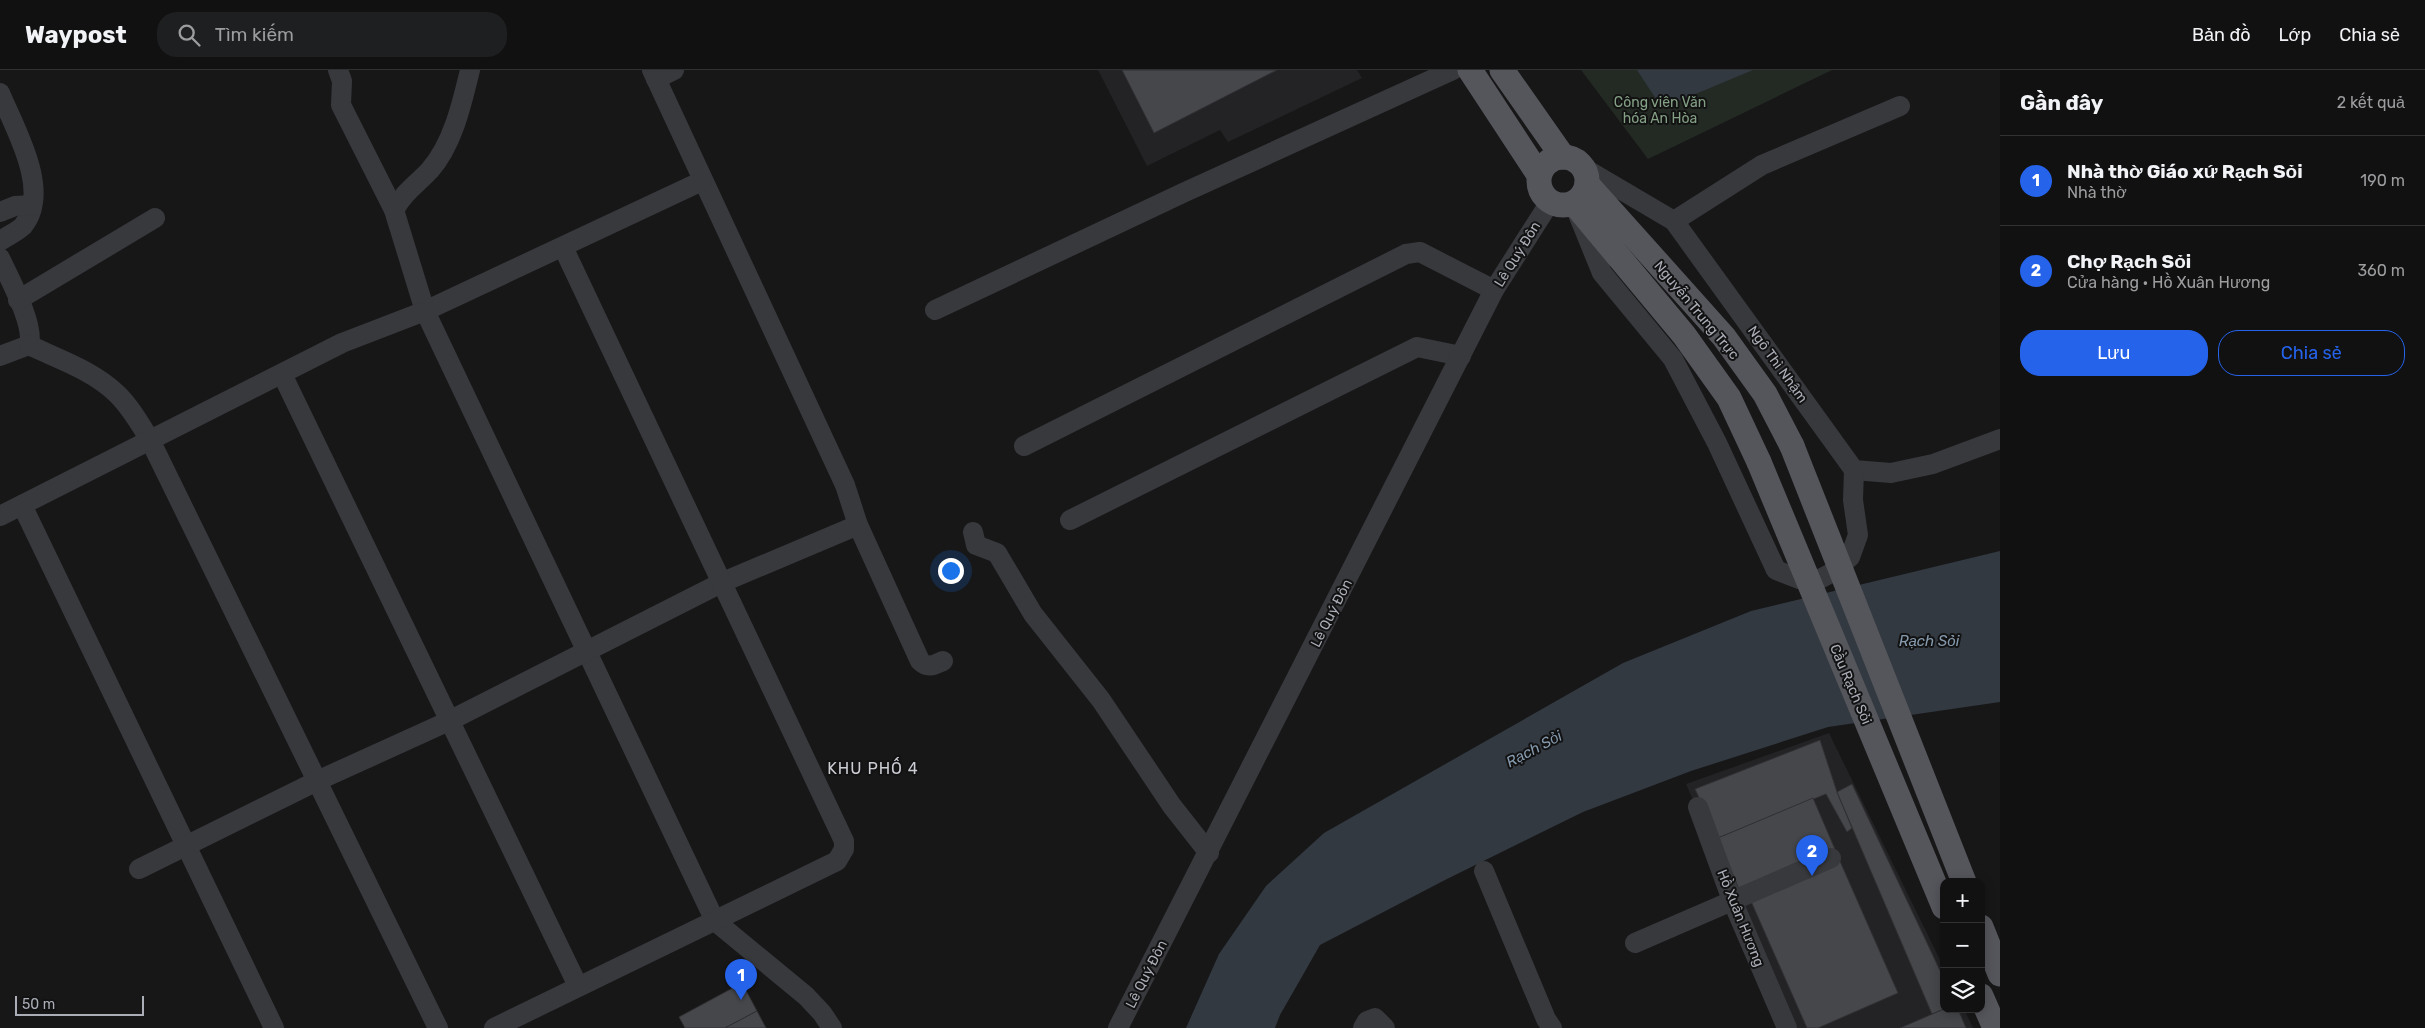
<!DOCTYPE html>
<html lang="vi">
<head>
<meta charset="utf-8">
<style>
	:root { --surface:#111112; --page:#1e1f20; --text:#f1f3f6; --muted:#9c9d9f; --line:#303132; --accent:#2563eb }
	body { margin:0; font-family:Rubik,sans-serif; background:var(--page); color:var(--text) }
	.controls { position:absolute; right:15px; bottom:15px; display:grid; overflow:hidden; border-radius:10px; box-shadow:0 2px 12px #0003 }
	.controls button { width:45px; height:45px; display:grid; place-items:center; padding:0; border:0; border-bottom:1px solid var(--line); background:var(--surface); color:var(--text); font:25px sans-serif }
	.scale { position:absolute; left:15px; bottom:12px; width:129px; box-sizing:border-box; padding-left:5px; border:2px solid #abaeb7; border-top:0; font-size:14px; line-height:18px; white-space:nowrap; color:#abaeb7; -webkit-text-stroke:4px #121213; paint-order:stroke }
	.you { position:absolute; left:950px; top:500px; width:18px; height:18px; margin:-12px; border:4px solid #fff; border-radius:50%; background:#1a73e8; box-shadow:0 0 0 8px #1a73e833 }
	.badge { display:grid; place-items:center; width:32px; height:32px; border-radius:50%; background:var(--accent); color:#fff; font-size:16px; font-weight:700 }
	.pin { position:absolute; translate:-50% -41px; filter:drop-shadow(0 1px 2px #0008) }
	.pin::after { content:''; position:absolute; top:26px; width:18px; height:15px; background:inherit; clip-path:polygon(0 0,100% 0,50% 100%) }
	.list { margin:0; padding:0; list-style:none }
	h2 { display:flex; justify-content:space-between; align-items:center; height:65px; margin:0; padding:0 20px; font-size:21px }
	h2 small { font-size:16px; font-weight:400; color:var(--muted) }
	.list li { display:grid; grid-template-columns:32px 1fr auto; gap:15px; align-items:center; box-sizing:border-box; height:90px; padding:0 20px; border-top:1px solid var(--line) }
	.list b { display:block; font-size:19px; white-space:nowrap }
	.list p { margin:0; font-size:16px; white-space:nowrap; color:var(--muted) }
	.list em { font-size:16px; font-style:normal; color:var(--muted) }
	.actions { display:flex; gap:10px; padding:15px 20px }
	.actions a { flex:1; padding:11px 0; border:1px solid var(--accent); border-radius:20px; text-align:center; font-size:18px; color:var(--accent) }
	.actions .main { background:var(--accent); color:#fff }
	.icon { flex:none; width:28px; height:28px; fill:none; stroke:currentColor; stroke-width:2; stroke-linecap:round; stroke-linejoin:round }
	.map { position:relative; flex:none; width:2000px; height:958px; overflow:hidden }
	header { display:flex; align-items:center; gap:30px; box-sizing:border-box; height:70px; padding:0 25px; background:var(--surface); border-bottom:1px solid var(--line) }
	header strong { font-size:24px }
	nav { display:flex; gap:28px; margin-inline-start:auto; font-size:18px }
	.search { width:350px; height:45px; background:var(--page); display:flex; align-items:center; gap:12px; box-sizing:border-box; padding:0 18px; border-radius:20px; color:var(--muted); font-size:19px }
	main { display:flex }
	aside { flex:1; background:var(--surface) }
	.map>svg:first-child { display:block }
	.built { fill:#232325 }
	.green { fill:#232a24 }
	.water { fill:#323940 }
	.building { fill:#46474b; stroke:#313134 }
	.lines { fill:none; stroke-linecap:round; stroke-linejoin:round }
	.minor { stroke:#38393d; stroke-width:20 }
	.major { stroke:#55565c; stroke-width:25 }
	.major-bridge { stroke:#55565c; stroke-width:25 }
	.labels { text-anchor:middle; stroke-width:4; stroke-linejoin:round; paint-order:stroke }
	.park-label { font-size:14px; fill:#84a085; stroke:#121213 }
	.street-label { font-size:14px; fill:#abaeb7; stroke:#121213 }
	.water-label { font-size:15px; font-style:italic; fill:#869bae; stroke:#121213 }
	.quarter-label { font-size:16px; letter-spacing:1px; fill:#cbcdd3; stroke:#121213 }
</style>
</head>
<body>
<header>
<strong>Waypost</strong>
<div class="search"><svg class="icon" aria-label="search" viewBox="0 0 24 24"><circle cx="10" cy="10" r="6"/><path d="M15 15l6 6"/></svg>Tìm kiếm</div>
<nav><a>Bản đồ</a><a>Lớp</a><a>Chia sẻ</a></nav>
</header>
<main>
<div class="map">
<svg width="2000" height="958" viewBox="0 0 2000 958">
	<rect width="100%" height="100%" fill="#171718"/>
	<!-- built -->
	<g class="built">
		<path d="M1098 0H1357L1362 8 1228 72 1220 60 1147 96Z"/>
		<path d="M1829 663 1944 898V939H1964L1973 958H1790L1686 714Z"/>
	</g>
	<!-- green -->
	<path class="green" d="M1581 0H1832L1648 89Z"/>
	<!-- water -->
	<g class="water">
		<path d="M1637 0H1753L1662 38Z"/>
		<path d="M2000 481V632L1828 657 1691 701 1583 742 1445 810 1320 875 1280 945 1275 958H1186L1219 884 1266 816 1324 763 1623 593 1751 541Z"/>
	</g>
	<!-- building -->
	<g class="building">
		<path d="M1122 0H1277L1154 63Z"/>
		<path d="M1820 670 1837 722 1852 758 1847 762 1826 724 1718 768 1695 719Z"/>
		<path d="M1852 714 1944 909V939L1932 944 1837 722Z"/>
		<path d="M1813 728 1837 784 1741 824 1718 768Z"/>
		<path d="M1839 789 1898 923 1818 958H1807L1750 829Z"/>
		<path d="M742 913 757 941 725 958H685L679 947Z"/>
		<path d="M1944 939H1958L1966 958H1900Z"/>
		<path d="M757 941 766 958H725Z"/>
	</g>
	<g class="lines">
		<!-- minor -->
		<g class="minor">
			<path d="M338 0 342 11 341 35 394 140 425 241 715 851 806 926 822 943 832 958"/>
			<path d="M652 0 845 415 858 455 920 591C928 599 934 595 943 591"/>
			<path d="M656 9 674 0"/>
			<path d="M0 23C14 57 52 121 23 156 17 162 7 166 0 171"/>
			<path d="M1584 98 1674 151 1854 400 1891 403 1933 394 2000 369"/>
			<path d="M394 140C406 120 415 116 430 100 453 74 462 33 470 0"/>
			<path d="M0 142 15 136 32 135"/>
			<path d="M1578 144 1602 203 1673 289 1717 373 1776 500 1799 509 1816 511 1833 502 1850 487 1858 465 1853 430 1854 400"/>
			<path d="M1674 151 1762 95 1900 36"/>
			<path d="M0 188C9 208 35 255 29 275L0 286"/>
			<path d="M18 230 155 148"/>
			<path d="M935 240 1185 122 1453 0"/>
			<path d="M29 275C58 289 92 300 116 323 130 336 140 354 150 370L438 958"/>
			<path d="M282 304 578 916"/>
			<path d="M1024 376 1406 184 1420 182 1494 220"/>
			<path d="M22 435 274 958"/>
			<path d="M0 446 342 273 425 241 702 111"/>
			<path d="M1070 450 1417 277 1461 286"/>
			<path d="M973 462 976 475 997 483 1033 544 1101 630 1172 736 1209 783"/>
			<path d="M1698 737 1732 830 1787 958"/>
			<path d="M139 799 317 711 449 651 723 512 858 455"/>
			<path d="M1484 801 1546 949 1552 958"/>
			<path d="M1635 873 1831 788"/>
			<path d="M494 958 837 791 844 779V771L563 177"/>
			<path d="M1118 958 1494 220 1550 132"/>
			<path d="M1363 958 1367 951 1375 948 1385 958"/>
		</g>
		<!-- major -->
		<g class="major">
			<path d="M1470 0 1539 105"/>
			<path d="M1502 0 1563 87"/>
			<circle cx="1563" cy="111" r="24"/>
			<path d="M1587 114 1724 267 1765 324 1792 376"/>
			<path d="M1574 133 1684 265 1729 328 1759 392"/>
			<path d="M1981 857 2000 904"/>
			<path d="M1981 926 1995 958"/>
		</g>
		<!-- major-bridge -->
		<g class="major-bridge">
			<path d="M1792 376 1964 812"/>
			<path d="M1759 392 1944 837"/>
		</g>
	</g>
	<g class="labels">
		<!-- park labels -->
		<g class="park-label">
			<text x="1660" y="37">Công viên Văn<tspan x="1660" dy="16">hóa An Hòa</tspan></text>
		</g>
		<!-- street labels -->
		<g class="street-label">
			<text transform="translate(1517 184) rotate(-58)" y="5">Lê Quý Đôn</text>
			<text transform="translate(1697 240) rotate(50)" y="5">Nguyễn Trung Trực</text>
			<text transform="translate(1778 294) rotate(54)" y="5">Ngô Thì Nhậm</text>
			<text transform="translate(1331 543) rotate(-63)" y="5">Lê Quý Đôn</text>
			<text transform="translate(1851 614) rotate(67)" y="5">Cầu Rạch Sỏi</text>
			<text transform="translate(1741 848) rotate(68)" y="5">Hồ Xuân Hương</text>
			<text transform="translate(1146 904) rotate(-63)" y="5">Lê Quý Đôn</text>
		</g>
		<!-- water labels -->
		<g class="water-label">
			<text x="1929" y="576">Rạch Sỏi</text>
			<text transform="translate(1534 679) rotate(-28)" y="5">Rạch Sỏi</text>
		</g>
		<!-- quarter labels -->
		<g class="quarter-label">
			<text x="873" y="704">KHU PHỐ 4</text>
		</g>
	</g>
</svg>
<div class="controls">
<button>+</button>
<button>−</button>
<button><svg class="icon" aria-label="layers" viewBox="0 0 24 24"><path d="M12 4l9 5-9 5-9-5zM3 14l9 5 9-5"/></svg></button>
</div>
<div class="scale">50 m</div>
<div class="you"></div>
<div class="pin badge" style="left:741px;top:930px">1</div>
<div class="pin badge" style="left:1812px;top:806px">2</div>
</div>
<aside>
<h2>Gần đây<small>2 kết quả</small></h2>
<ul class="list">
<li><span class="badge">1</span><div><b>Nhà thờ Giáo xứ Rạch Sỏi</b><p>Nhà thờ</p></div><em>190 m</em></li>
<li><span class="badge">2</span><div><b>Chợ Rạch Sỏi</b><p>Cửa hàng · Hồ Xuân Hương</p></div><em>360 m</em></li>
</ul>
<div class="actions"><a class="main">Lưu</a><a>Chia sẻ</a></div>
</aside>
</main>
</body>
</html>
